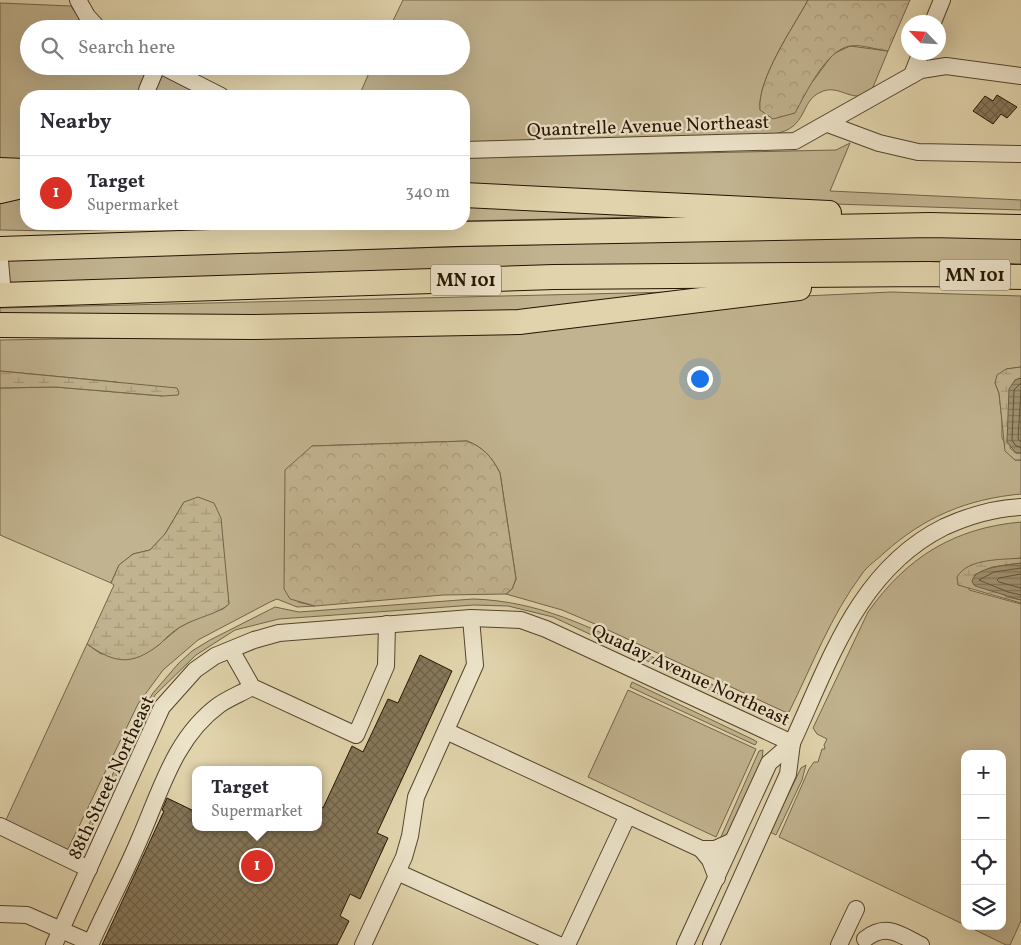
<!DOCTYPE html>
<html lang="en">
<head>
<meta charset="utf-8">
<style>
	:root { --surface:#fff; --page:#f2f2f3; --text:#2b2b33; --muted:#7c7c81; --line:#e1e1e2; --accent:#d93025 }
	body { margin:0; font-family:Vollkorn,serif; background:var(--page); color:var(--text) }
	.controls { position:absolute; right:15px; bottom:15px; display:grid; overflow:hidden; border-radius:10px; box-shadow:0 5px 20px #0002 }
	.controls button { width:45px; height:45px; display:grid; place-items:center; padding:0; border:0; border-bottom:1px solid var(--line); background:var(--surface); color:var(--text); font:25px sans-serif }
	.compass { position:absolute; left:901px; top:15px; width:45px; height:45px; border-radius:50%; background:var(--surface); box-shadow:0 5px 20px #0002; rotate:295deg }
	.you { position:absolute; left:699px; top:378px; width:18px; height:18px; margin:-12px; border:4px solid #fff; border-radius:50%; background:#1a73e8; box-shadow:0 0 0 8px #1a73e833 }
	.badge { display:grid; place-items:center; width:32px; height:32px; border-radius:50%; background:var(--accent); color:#fff; font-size:16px; font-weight:700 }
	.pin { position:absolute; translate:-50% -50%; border:2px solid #fff; box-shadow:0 1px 5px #0006 }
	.popup { position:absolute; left:192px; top:766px; width:130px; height:65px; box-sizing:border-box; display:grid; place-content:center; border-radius:10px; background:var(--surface); filter:drop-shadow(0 1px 4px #0005); font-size:16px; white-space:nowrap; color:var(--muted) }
	.popup b { font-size:19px; color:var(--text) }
	.popup::after { content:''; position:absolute; left:50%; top:100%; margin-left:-10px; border:10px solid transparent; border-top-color:var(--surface) }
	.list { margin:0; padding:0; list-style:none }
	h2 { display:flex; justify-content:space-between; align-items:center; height:65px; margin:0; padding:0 20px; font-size:21px }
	h2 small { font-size:16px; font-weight:400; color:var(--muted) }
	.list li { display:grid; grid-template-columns:32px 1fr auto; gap:15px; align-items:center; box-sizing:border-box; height:75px; padding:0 20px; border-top:1px solid var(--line) }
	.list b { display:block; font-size:19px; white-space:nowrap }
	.list p { margin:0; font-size:16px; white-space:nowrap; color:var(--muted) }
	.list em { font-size:16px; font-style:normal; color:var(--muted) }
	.icon { flex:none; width:28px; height:28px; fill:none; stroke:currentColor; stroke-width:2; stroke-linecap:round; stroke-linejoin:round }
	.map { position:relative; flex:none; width:1021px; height:945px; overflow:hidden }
	.search { position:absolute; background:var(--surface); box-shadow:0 5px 20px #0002; left:20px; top:20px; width:450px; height:55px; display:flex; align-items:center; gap:12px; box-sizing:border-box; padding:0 18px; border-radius:28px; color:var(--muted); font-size:19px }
	.panel { position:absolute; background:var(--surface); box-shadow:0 5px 20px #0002; left:20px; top:90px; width:450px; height:140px; border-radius:20px }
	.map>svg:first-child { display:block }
	.grass { fill:#c1b38f; stroke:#726448 }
	.forest { fill:url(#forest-crowns); stroke:#726448 }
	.wetland { fill:url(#wetland-marsh); stroke:#726448 }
	.water { fill:url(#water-rules); stroke:#6f6045 }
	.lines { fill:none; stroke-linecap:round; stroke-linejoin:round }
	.shore { stroke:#62543a; stroke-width:1 }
	.building { fill:url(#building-cross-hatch); stroke:#241401 }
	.minor-casing { stroke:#53442c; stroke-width:18 }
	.highway-casing { stroke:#241401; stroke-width:26 }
	.minor { stroke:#ece3c9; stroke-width:16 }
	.highway { stroke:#e1d4ac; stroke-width:24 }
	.labels { text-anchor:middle; stroke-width:4.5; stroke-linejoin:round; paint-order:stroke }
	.shield { fill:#ece3c9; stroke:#60523d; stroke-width:1 }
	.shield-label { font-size:18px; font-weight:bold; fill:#241401 }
	.street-label { font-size:19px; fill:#241401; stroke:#ece3c9 }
</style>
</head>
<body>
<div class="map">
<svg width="1021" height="945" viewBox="0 0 1021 945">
	<defs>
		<pattern id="forest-crowns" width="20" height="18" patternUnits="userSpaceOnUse" patternTransform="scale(1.25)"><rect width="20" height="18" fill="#c1b38f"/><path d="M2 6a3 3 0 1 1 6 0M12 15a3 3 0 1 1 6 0" fill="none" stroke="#a6997a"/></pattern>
		<pattern id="wetland-marsh" width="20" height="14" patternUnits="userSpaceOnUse" patternTransform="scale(1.25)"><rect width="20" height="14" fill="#c1b38f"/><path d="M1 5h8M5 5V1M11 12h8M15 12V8" fill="none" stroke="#a6997a"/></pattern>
		<pattern id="water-rules" width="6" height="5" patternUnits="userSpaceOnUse" patternTransform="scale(1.25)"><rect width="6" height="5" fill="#a19372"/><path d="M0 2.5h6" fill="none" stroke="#83775b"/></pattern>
		<pattern id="building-cross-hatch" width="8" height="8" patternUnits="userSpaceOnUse" patternTransform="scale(1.25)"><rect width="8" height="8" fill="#86785a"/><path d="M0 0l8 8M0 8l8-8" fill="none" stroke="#6d6148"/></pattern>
	</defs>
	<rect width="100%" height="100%" fill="#e1d4ac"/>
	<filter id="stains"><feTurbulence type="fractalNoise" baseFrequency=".004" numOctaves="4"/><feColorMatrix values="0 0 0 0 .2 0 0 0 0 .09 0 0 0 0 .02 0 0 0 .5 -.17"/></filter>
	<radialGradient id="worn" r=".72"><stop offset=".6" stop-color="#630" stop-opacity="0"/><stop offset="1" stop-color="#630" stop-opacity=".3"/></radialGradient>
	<!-- grass -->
	<g class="grass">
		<path d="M403 0H808C793 28 757 79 760 110L813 81 833 54 850 46 888 51 871 92C867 93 863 95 860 96 846 97 836 85 821 92 799 101 809 128 774 134L464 142V96H359L372 66H461V29H389Z"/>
		<path d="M0 3 71 6 86 29H29V66H144L202 96H26V168L0 167Z"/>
		<path d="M850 143 830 191 1021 200V210L772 202 464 185V158L836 150Z"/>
		<path d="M26 198V224H318L56 231 0 230V203Z"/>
		<path d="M464 204 641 210V217L464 221Z"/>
		<path d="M889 235 1021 237V264L964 261 591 267 13 283 8 280 7 261 11 259Z"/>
		<path d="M672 292 588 310 0 320V308Z"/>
		<path d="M891 292 1021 296V367L1006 369 995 383 999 393 1002 420V438L1015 460H1021V494C967 499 924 517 884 553 877 560 867 566 862 574 831 615 812 666 789 712H785L595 624 562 610 506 594 512 589 516 579 500 473C492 457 483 447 467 441L312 446 298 602 315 606 297 607 277 599 270 602 198 640 163 670 138 704 67 851 5 822 87 644 101 654 157 646 180 627 201 616 223 609 229 604 227 587 184 502 165 534 150 550 133 554 119 565 111 583 0 535V388L55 387 163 396 116 382 0 371V340L368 334 761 298Z"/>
		<path d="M1021 522V558L971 565 969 590 1021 604V921L1010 945H1006L967 926H1002V754H965V925L779 837 809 769 814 762H818L822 749H825L824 745 827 739 817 734 813 728 868 612C907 557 954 528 1021 522Z"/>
		<path d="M473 599C539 601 590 627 648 655 690 674 731 693 772 713L770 718 553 617 508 606 474 605 279 619 235 630 196 655 155 695 80 851 76 852 144 708 153 693 178 664 192 651 210 640 275 607 299 612Z"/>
		<path d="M632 682 754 740 757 742 755 745 630 687Z"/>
		<path d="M628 690 756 749 716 837 588 777Z"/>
		<path d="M763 750 762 760 725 841 720 839 759 751Z"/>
		<path d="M806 765 802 780 776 835 770 832 801 768Z"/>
	</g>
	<!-- forest -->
	<g class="forest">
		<path d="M808 0H910L888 51C877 50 861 44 850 46 826 50 806 93 795 113L773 119 760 110C757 79 793 28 808 0Z"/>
		<path d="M467 441C483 447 492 457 500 473L516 579 512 589 506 594 443 595 315 606 290 599 284 589 285 470 312 446Z"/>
	</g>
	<!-- wetland -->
	<g class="wetland">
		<path d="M1021 367V378L1015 380 1010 448 1016 453H1021V460H1015L1005 451 999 393 995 383 997 375 1006 369Z"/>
		<path d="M0 371 177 388 179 392 178 395 163 396 55 387 0 388Z"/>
		<path d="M198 497 214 503 221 518 229 604C220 613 196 618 184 625 175 629 167 637 160 644 132 666 115 664 87 644L114 585 111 583 119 565 133 554 150 550 165 534 184 502Z"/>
		<path d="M1021 558V563L992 567 974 575 1007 597 1021 600V603L958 585 957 577C968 558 1001 560 1021 558Z"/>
	</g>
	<!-- water -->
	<g class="water">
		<path d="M1021 378V453H1016L1007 442 1009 389 1015 380Z"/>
		<path d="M1021 563V600L975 586 972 582C973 567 1009 565 1021 563Z"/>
	</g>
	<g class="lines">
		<!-- shore -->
		<g class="shore">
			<path d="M1021 383 1014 390 1012 440 1015 445 1021 448"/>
			<path d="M1021 390 1018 439 1021 442"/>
			<path d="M1021 568 994 572 979 580 1008 592 1021 595"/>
			<path d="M1021 574 999 578 997 580 999 582 1021 588"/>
		</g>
	</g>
	<!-- building -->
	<g class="building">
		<path d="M997 95 1017 107 1007 118 1001 114 993 124 973 111 985 96 993 101Z"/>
		<path d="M420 655 452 671 377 833 388 838 360 899 350 894 340 916 349 921 337 945H102L164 811 162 810 167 798 196 812V827H318V806L323 808 352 746 363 752 388 699 398 703Z"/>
	</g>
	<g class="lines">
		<defs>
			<g id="minor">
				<path d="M78 0 87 16 99 29"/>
				<path d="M933 22 942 0"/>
				<path d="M162 66 221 96"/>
				<path d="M912 75 921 52"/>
				<path d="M147 90 157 66"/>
				<path d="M828 124 879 143 918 152 1021 154"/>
				<path d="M464 150 795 141 921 70 946 66 1021 76"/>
				<path d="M0 261 3 295"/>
				<path d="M231 650 252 687 356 735 386 666 387 624"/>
				<path d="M446 731 701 849"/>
				<path d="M0 826 89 869"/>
				<path d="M397 872 559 945"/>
				<path d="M717 878 710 860 701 849H715L733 841"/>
				<path d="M0 914 27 915 91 943"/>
				<path d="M865 939C887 922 900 935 921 945"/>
				<path d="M54 945 162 707 195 670 215 656 254 640 279 633 471 618 521 620 546 629 792 743C830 661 858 570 944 527 968 516 995 508 1021 507"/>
				<path d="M90 945C106 909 125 874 140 838 161 790 175 737 219 705 229 698 242 693 252 687"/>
				<path d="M363 945 404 857 410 836 416 797 475 665 471 618"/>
				<path d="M567 945 628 815"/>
				<path d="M685 945 769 763 792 743"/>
				<path d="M711 945 788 774 792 743"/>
				<path d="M839 945 856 909"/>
			</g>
			<g id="highway">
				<path d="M0 170 26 171"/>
				<path d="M0 191 26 185"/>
				<path d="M464 195 829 213"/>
				<path d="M0 249 456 234 930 225 1021 227"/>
				<path d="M0 295 554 277 929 274 1021 277"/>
				<path d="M0 325 254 327 519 322 799 288"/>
			</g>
		</defs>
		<!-- minor casing -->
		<use href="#minor" class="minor-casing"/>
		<!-- highway casing -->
		<use href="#highway" class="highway-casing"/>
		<!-- minor -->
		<use href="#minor" class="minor"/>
		<!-- highway -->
		<use href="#highway" class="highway"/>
	</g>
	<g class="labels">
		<!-- shield labels -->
		<g class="shield">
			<rect x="940" y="259.5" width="70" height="31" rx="4"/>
			<rect x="431" y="264.5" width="70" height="31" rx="4"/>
		</g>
		<g class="shield-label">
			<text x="975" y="281">MN 101</text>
			<text x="466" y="286">MN 101</text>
		</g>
		<!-- street labels -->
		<g class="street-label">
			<text transform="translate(648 125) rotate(-2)" y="7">Quantrelle Avenue Northeast</text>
			<text transform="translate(691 674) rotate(25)" y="7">Quaday Avenue Northeast</text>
			<text transform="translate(110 777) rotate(-65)" y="7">88th Street Northeast</text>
		</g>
	</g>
	<rect width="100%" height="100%" filter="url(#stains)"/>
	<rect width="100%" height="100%" fill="url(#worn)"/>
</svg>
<div class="controls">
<button>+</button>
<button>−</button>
<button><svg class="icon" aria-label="locate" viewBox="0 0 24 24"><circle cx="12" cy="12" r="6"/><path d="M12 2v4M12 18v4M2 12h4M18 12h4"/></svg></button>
<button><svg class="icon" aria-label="layers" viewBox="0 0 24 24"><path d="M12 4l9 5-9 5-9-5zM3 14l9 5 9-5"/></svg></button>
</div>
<svg class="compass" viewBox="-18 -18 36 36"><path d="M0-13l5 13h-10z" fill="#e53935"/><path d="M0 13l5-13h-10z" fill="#7c7c81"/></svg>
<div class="you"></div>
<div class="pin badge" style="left:257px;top:866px">1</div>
<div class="popup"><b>Target</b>Supermarket</div>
<div class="search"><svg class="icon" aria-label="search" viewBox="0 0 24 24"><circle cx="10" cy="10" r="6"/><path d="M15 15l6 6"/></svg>Search here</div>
<section class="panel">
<h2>Nearby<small></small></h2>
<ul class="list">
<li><span class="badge">1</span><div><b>Target</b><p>Supermarket</p></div><em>340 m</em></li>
</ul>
</section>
</div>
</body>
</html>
